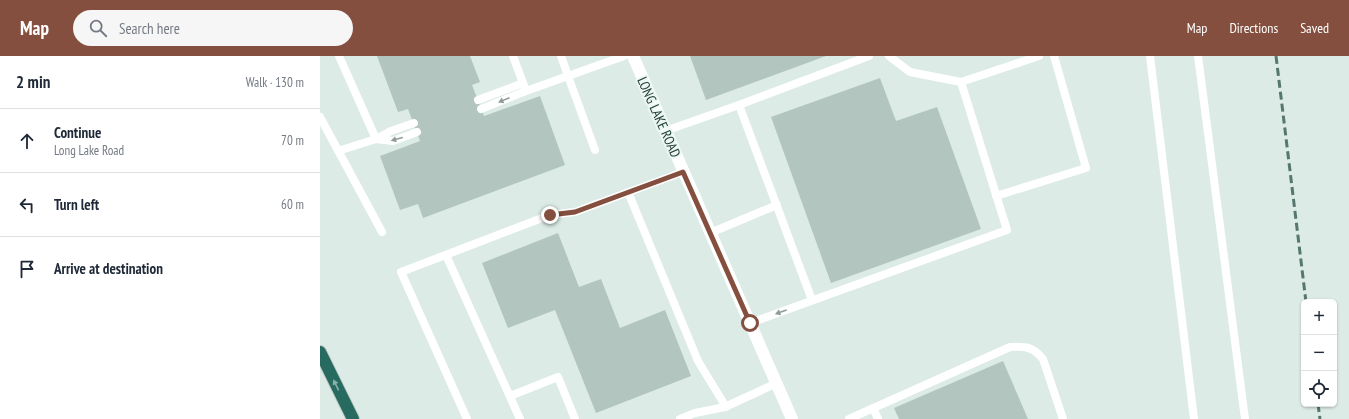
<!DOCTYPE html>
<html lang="en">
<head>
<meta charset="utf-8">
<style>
	:root { --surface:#fff; --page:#f6f6f7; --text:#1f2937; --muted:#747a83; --line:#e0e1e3; --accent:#844f3e }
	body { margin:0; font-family:"PT Sans Narrow",sans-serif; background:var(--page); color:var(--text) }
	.controls { position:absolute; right:12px; bottom:12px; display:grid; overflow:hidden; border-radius:6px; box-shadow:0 1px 3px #0004 }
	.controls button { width:36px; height:36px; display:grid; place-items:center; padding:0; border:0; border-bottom:1px solid var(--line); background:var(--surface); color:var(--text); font:20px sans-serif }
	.stop { position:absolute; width:12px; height:12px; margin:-9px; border:3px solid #844f3e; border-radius:50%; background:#fff }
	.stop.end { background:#844f3e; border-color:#fff; box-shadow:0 1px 4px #0008 }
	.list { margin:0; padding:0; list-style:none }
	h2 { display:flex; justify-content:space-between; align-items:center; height:52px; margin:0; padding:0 16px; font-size:17px }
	h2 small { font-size:13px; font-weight:400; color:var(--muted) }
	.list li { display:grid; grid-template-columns:26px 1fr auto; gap:12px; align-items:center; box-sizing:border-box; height:64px; padding:0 16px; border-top:1px solid var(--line) }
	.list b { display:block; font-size:15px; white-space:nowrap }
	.list p { margin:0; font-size:13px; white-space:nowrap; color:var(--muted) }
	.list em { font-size:13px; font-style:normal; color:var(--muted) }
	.icon { flex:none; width:22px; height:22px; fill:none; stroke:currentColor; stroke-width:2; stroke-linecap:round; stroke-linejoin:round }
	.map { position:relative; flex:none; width:1029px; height:363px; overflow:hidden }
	header { display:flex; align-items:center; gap:24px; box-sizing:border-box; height:56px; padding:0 20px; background:var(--accent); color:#fff }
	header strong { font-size:19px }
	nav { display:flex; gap:22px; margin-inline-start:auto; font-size:14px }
	.search { width:280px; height:36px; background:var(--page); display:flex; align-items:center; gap:10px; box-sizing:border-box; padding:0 14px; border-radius:22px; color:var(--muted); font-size:15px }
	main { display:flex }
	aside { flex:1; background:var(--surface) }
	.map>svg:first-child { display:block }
	.building { fill:#b2c5be }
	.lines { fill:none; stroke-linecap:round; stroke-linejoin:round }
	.motorway-casing { stroke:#c0c8c6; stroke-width:14 }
	.service { stroke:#fff; stroke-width:8 }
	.tertiary { stroke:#fff; stroke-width:12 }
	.motorway { stroke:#266a60; stroke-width:12 }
	.rail { stroke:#567770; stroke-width:3; stroke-dasharray:8 4; stroke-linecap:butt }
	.oneway { fill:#8e9d9a }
	.oneway2 { fill:#8ab0a9 }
	.route { stroke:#844f3e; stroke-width:5 }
	.labels { text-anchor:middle; stroke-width:4; stroke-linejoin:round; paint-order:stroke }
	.street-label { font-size:14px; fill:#1d3b35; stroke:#edf7f2 }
</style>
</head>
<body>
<header>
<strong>Map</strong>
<div class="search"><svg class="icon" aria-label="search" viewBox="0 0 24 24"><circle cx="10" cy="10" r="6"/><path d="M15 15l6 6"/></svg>Search here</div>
<nav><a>Map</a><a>Directions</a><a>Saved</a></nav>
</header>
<main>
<aside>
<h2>2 min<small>Walk · 130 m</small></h2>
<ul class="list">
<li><svg class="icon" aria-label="ahead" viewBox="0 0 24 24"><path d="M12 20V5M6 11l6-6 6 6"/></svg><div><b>Continue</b><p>Long Lake Road</p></div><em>70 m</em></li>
<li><svg class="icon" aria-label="left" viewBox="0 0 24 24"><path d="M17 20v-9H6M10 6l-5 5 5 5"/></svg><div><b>Turn left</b></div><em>60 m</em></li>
<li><svg class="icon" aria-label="arrive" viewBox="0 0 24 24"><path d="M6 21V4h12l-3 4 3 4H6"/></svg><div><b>Arrive at destination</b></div></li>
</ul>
</aside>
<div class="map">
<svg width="1029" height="363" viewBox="0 0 1029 363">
	<rect width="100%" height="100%" fill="#dcebe5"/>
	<!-- building -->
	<g class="building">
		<path d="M57 0H150L160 26 152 29 164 60 220 40 245 109 103 162 98 148 80 154 60 100 100 85 88 53 78 56Z"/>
		<path d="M370 0H506L386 44Z"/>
		<path d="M560 22 576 65 617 51 661 173 511 227 451 61Z"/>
		<path d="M238 177 259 231 281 223 300 272 345 254 371 320 276 357 235 254 188 272 162 207Z"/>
		<path d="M683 305 708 363H579L574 352Z"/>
	</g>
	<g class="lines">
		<defs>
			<path id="motorway" d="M0 296 33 363"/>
		</defs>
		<!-- motorway casing -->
		<use href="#motorway" class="motorway-casing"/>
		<!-- service -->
		<g class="service">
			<path d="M19 0 56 83"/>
			<path d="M193 0 206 35 248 20 275 94"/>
			<path d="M241 0 248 20 304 0"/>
			<path d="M830 0 874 363"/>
			<path d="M878 0 925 363"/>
			<path d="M641 26 719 0"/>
			<path d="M158 44 203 27"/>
			<path d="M419 49 492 244"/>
			<path d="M161 53 206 35"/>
			<path d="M0 61 62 176"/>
			<path d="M345 75 419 49 549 0"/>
			<path d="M56 83 73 85 97 76"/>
			<path d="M18 95 56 83 71 75 94 67"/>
			<path d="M308 136 378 305 406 351"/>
			<path d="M676 140 766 112 734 0"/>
			<path d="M390 177 457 149"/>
			<path d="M126 199 200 363"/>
			<path d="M430 267 687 174 641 26 590 16 569 0"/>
			<path d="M190 340 238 321 255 363"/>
			<path d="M553 352 558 363"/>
			<path d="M147 363 81 216 230 159 255 156 363 116"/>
			<path d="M360 363 375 357 405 351 457 327"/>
			<path d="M529 363 690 291C706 290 713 291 723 303L743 363"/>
		</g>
		<!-- tertiary -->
		<path class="tertiary" d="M313 0 472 363"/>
		<!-- motorway -->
		<use href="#motorway" class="motorway"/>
		<!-- rail -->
		<g class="rail">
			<path d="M956 0 986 246"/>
			<path d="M998 348 1000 363"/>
		</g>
	</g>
	<!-- one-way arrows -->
	<defs><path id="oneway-solid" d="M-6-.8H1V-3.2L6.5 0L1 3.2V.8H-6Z"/></defs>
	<g class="oneway">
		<use href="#oneway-solid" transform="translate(184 44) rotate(158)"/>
		<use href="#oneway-solid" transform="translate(77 83) rotate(165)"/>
		<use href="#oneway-solid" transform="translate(461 256) rotate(160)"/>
	</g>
	<use class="oneway2" href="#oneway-solid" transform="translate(16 329) rotate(-116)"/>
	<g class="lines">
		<!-- route -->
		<path class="route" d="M230 159 255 156 363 116 430 267"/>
	</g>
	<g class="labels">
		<!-- street labels -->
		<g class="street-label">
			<text transform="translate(339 61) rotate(66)" y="5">LONG LAKE ROAD</text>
		</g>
	</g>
</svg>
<div class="controls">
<button>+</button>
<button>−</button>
<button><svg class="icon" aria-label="locate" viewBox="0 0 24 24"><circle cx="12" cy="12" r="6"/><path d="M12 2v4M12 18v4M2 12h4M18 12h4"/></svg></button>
</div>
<div class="stop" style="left:430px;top:267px"></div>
<div class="stop end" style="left:230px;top:159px"></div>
</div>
</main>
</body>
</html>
